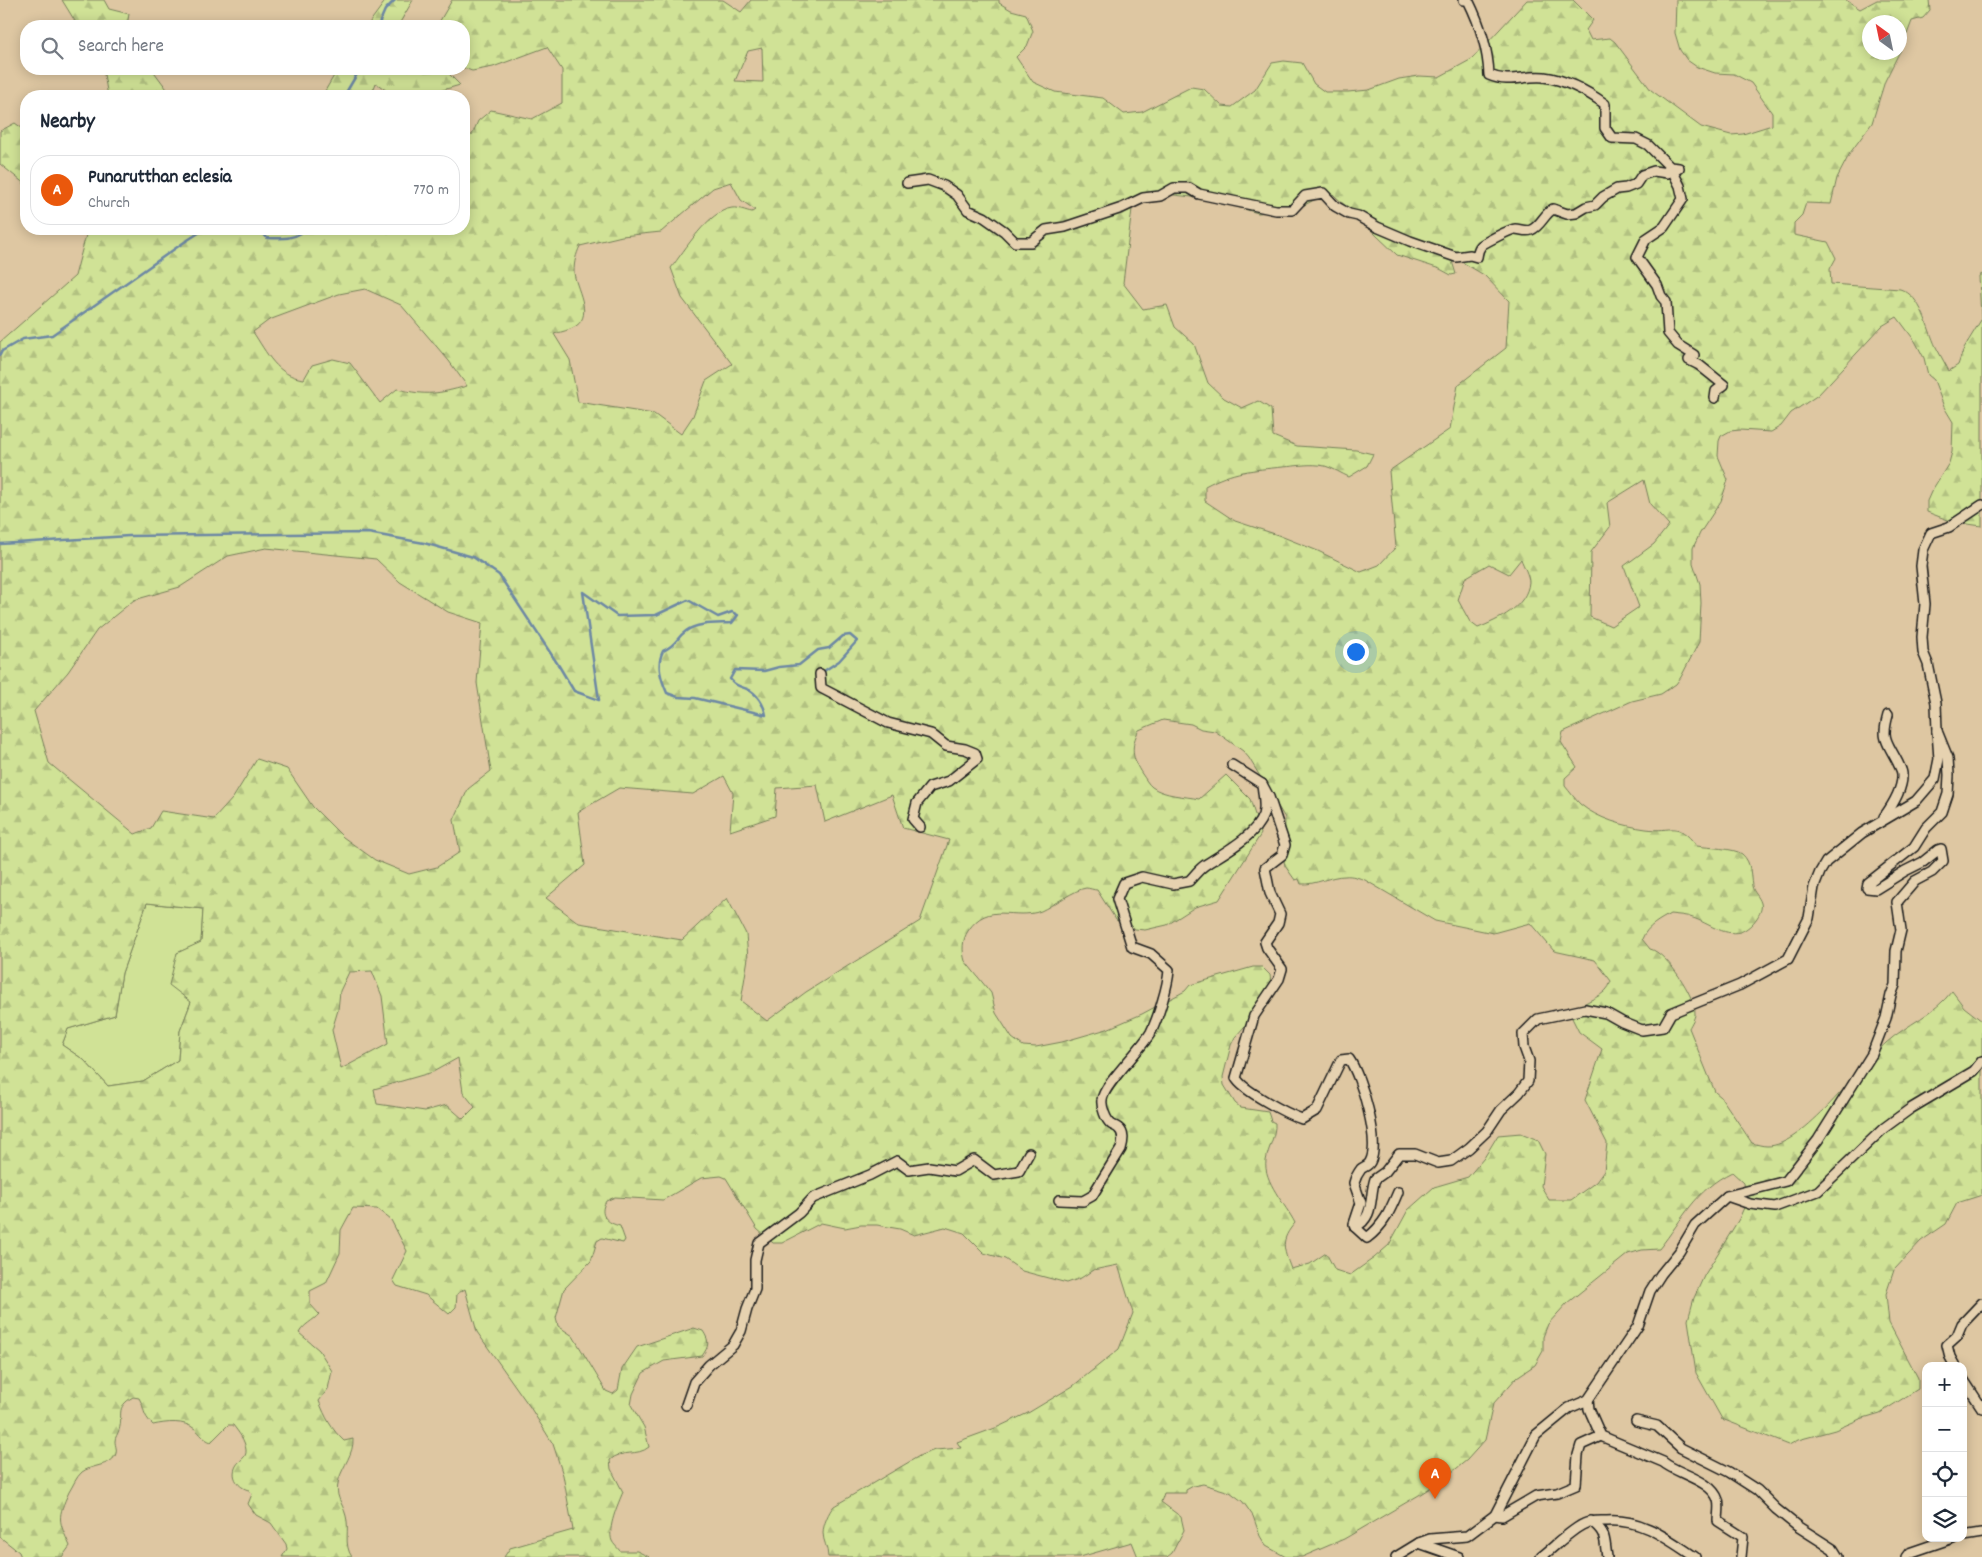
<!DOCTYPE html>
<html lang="en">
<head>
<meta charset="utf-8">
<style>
	:root { --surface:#fff; --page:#f2f2f3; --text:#1f2937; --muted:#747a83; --line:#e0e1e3; --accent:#ea580c }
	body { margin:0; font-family:Dekko,sans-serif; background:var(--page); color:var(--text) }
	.controls { position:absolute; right:15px; bottom:15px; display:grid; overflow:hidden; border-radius:10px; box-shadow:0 2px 12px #0003 }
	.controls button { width:45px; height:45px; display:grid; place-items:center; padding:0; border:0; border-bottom:1px solid var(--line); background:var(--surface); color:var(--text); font:25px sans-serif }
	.compass { position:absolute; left:1862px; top:15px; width:45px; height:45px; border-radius:50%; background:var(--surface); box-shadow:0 2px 12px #0003; rotate:327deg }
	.you { position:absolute; left:1355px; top:651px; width:18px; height:18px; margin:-12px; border:4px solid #fff; border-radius:50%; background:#1a73e8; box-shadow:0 0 0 8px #1a73e833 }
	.badge { display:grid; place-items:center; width:32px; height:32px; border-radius:50%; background:var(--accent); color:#fff; font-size:16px; font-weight:700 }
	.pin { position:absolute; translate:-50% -41px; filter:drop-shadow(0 1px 2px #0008) }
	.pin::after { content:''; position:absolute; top:26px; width:18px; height:15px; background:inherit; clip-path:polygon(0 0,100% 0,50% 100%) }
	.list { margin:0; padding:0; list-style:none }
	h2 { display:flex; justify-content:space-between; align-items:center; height:65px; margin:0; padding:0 20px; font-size:21px }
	h2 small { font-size:16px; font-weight:400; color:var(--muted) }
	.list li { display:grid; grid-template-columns:32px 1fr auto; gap:15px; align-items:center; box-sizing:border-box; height:70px; margin:0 10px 10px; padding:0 10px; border:1px solid var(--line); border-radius:20px }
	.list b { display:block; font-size:19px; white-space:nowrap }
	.list p { margin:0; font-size:16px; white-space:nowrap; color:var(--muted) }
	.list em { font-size:16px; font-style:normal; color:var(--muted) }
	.icon { flex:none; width:28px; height:28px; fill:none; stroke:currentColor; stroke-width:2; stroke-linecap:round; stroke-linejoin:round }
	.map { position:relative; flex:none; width:1982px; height:1557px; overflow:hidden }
	.search { position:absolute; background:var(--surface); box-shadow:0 2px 12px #0003; left:20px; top:20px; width:450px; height:55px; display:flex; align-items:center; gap:12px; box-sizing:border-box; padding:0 18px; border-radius:20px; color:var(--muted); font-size:19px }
	.panel { position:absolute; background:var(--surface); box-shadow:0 2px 12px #0003; left:20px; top:90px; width:450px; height:145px; border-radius:20px }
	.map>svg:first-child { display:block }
	.green { fill:#d0e296; stroke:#767f59 }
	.forest { fill:url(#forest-firs); stroke:#767f59; fill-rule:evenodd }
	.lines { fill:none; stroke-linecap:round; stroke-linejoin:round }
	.stream { stroke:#6d88a4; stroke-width:2.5 }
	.minor-casing { stroke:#1c1c1c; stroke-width:12 }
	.minor { stroke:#e6d2b0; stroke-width:9 }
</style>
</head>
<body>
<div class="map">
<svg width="1982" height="1557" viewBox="0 0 1982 1557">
	<defs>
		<pattern id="forest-firs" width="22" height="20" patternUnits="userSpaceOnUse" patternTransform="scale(1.25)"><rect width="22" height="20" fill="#d0e296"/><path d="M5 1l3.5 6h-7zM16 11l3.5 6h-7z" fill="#b2c181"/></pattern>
	</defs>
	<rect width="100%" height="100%" fill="#dec7a2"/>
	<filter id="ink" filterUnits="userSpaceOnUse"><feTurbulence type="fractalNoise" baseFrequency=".02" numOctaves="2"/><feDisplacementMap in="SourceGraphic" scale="10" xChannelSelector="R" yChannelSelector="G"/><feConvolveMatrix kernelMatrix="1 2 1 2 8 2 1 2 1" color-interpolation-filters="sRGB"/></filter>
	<g filter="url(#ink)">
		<!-- green -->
		<path class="green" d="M147 903 203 909 201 943 177 953 191 1002 180 1031 178 1060 143 1081 108 1086 84 1060 62 1045 68 1029 115 1015 122 973Z"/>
		<!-- forest -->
		<g class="forest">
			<path d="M62 0H104L109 9 129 14 127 26H78Z"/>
			<path d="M386 0H413L398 26H367Z"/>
			<path d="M452 0H723L741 12 751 0H999V3L1011 10 1026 14 1033 31 1027 46 1016 57 1033 82 1055 92 1103 98 1124 114 1142 112 1191 87 1204 89 1222 106 1232 107 1255 90 1272 63 1284 61 1302 63 1314 84 1325 92H1348L1369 90 1399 79 1419 76 1439 77 1472 59 1527 0H1573L1593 20 1586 30 1591 40 1610 38 1615 42 1651 90 1701 127 1731 135 1743 134 1772 125V113L1751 83 1734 74 1715 73 1697 67 1687 60 1680 50 1675 33 1676 0H1846L1860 9 1877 0H1929L1930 10 1923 18 1912 21 1903 45 1885 81 1872 123 1850 153 1837 178 1831 204 1806 203 1802 215 1794 223V235L1828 242 1836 258 1830 269 1831 284 1900 289C1922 296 1927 328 1936 347 1940 355 1945 363 1949 371L1958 365 1964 348 1981 320 1979 276 1982 274V526L1953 522 1927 512V501L1931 492 1949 463 1952 452 1953 422 1944 407 1934 380 1928 375 1924 358 1915 341 1897 317 1882 326 1818 395 1791 413 1781 426 1771 432 1740 430 1730 431 1721 436 1719 441 1718 456 1728 480 1721 501 1700 533 1693 548V563L1700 584 1701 603 1699 642 1681 677 1676 684 1661 694 1632 701 1563 732 1561 742 1577 767 1565 778V786C1570 792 1575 799 1580 804 1598 819 1624 826 1646 829 1674 833 1675 819 1697 846 1708 848 1734 848 1742 854 1752 863 1750 874 1752 886 1753 892 1759 896 1761 903 1764 913 1750 929 1740 932 1723 936 1708 923 1693 918 1686 915 1678 915 1670 914 1660 920 1647 926 1642 939L1650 949C1666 952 1696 997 1695 1014 1695 1018 1691 1024 1689 1028L1715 1092 1721 1097 1752 1143C1756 1144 1762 1146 1767 1146 1803 1147 1859 1067 1886 1043 1907 1024 1935 1014 1952 991L1964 1007 1982 1021V1195L1957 1203 1946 1224 1921 1241 1894 1270 1886 1294 1889 1323 1918 1378V1389L1880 1413 1860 1419 1835 1430 1798 1440 1789 1445 1722 1419 1696 1373 1688 1320 1694 1298 1704 1276 1739 1219 1746 1203 1744 1183 1732 1172C1695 1190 1683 1219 1659 1249L1642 1250 1628 1254 1567 1303 1548 1324 1543 1337V1351L1535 1365 1517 1377 1493 1404 1485 1440 1467 1460 1441 1481 1419 1495 1344 1539 1302 1557H1286L1266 1546 1260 1536 1253 1516 1246 1506 1242 1501 1230 1492 1203 1484 1193 1486 1186 1490V1493H1164L1161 1502 1181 1517 1184 1530 1172 1553 1167 1557H1138L1132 1542 1080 1557H828C828 1548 823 1541 823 1533 823 1525 829 1511 834 1506L921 1455 935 1450 961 1448 957 1442 998 1427 1028 1413 1073 1386 1119 1349 1133 1313 1118 1265 1093 1270 1081 1278 1067 1283 1022 1271 1005 1259 984 1253 964 1233 945 1227 914 1235 900 1229 877 1225H861L845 1228 821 1223 782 1243H773L757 1229 726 1178 721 1176 701 1178 663 1200 615 1197 606 1201C598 1215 607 1223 620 1226L625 1240 623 1243 602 1238 597 1241 591 1261 564 1289 556 1318 558 1326 573 1336 606 1391 613 1394 618 1390 622 1369 637 1347 694 1328 703 1331C710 1342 709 1346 702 1356L664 1361 643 1373 633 1394 631 1405 644 1427 649 1447C637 1457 622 1449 610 1460L611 1469 623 1492C618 1504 607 1528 612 1541 614 1545 617 1547 620 1551H637L649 1557H504L510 1548 573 1530 563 1475 553 1444 530 1407 477 1332 465 1289 457 1294 456 1307 449 1314 426 1295 397 1286 393 1280 407 1251 391 1220 377 1209 353 1208 341 1230 340 1253 326 1283 310 1291V1304L319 1314C313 1321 304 1324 299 1333L319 1350 332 1371 328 1389 319 1401C325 1417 332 1430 344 1441L353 1439C354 1453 343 1466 339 1479 334 1498 342 1500 346 1516 350 1530 343 1544 352 1557H282L287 1549 286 1544 271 1523 256 1515 248 1504 252 1494 249 1490C239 1488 230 1477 236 1466 239 1460 247 1458 246 1450 245 1440 239 1433 233 1425H228L211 1442C203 1439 201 1434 195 1429 184 1420 167 1422 153 1425 141 1413 146 1410 139 1398L133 1397C114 1408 124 1415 119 1430 118 1434 115 1437 115 1441 115 1446 118 1450 115 1456 110 1466 91 1465 82 1472 76 1477 73 1486 69 1492 57 1518 58 1520 70 1546L62 1557H21L19 1552 0 1537V342L75 276 86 235 80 229H464V136L472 135 478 121 491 110 532 119 562 103V70L547 47 493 67 472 71 464 68V26H437ZM1870 22H1900V52H1870ZM762 48 763 82 735 81 748 51ZM731 182 741 200 755 210 752 212C746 211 738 207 732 208 708 211 685 250 671 268L682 298 732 364 706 381 693 416 681 434 654 414 578 402 570 360 554 334C561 332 570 330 576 326 594 314 575 287 574 272 574 262 576 255 580 246L622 236 661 232 713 188ZM1157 193 1209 199 1258 213 1295 210 1314 200 1333 194 1397 255 1440 269 1451 275 1456 274 1450 255 1484 275 1509 301 1506 348 1458 385 1450 429 1389 471 1396 547 1379 565 1361 572 1318 551 1278 535 1235 521 1205 501V486C1233 471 1252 470 1283 467 1298 466 1310 463 1325 466 1333 468 1342 474 1349 477L1367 466 1373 454 1356 450 1297 446 1273 436 1271 409 1258 401 1242 408 1224 398 1208 383 1194 344 1175 327 1167 305 1143 309 1123 283 1132 209 1143 200ZM365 289 401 305 449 361 467 386C437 394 428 396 397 389L380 403 350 363 333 359 312 365 304 379C277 376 267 353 253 332L269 320 339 294ZM1644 480 1650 504 1669 525 1654 544 1624 566 1639 607 1611 626 1590 617 1591 552 1610 527 1607 503ZM266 548 376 559 400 582 448 612 482 623 477 683 491 771 468 789 454 820 460 852 437 867 409 874 375 860 343 837 313 807 287 769 257 759 233 798 214 819 161 811 151 828 135 834 49 763 34 711 68 672 97 630 134 600 180 587 228 556ZM1521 559C1523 565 1529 575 1529 582 1527 607 1498 620 1478 628L1470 622 1458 600 1465 578 1489 564 1509 574ZM1163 720 1191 724 1201 729 1215 731 1243 751 1249 758 1285 818 1284 861 1285 866 1295 880 1299 879 1301 884C1316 885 1330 876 1345 876 1352 875 1359 878 1365 880L1435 921 1493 933 1530 923 1554 951 1595 960 1611 981C1607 998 1585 999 1576 1010 1574 1012 1573 1015 1572 1018L1579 1032 1602 1049 1585 1100 1607 1143 1604 1171 1596 1182 1571 1200H1549L1541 1186 1545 1154 1538 1140 1521 1133 1498 1135 1484 1158 1468 1177 1434 1187 1408 1210 1389 1245 1374 1258 1350 1275 1335 1270 1326 1253 1310 1264 1291 1269C1283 1248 1280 1240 1295 1223 1286 1205 1263 1181 1266 1161 1268 1148 1276 1135 1275 1123L1271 1121 1268 1112 1241 1108 1235 1103 1224 1085 1223 1077 1231 1045 1235 1037 1254 1016 1272 990 1270 975 1262 967H1253L1190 985 1185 991 1142 1014 1107 1029 1062 1042 1036 1047 1023 1046 1012 1038 996 1013 991 993 965 961C962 951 962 940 968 931 988 900 1014 921 1041 911 1052 906 1076 889 1086 888 1089 888 1094 890 1097 890L1116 920 1135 929 1145 930 1167 925 1195 907 1219 900 1261 834 1250 799 1226 775 1199 799C1185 796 1164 796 1152 787 1148 784 1145 778 1142 774 1132 759 1130 746 1139 730ZM724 776 733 793 730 831 775 816 777 788 817 785 825 822 892 795 903 828 949 840 920 921 806 992 767 1021 741 1001 748 958 746 934 727 898 682 940 579 923 546 898 585 865 578 812 619 788 693 794ZM147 903 203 909 201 942 177 953 169 985 191 1002 180 1031 178 1060 143 1081 108 1086 84 1060 62 1045 68 1029 115 1015 122 973ZM372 971 382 996 388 1044 341 1069 332 1030 338 1010 340 991 349 972ZM458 1058 463 1092 475 1107 463 1119 447 1105 425 1111 377 1104 374 1089 433 1072Z"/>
			<path d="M103 69H152L172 96H108Z"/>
			<path d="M338 69H425L424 72 446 71 460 85 422 96H394L376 83 371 96H322Z"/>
			<path d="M15 123 26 131V185L0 164V131Z"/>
		</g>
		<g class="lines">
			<!-- stream -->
			<g class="stream">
				<path d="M378 26 385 10 395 0"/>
				<path d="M344 96 360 69"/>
				<path d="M260 229 267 238C280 238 290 240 301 233L300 229"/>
				<path d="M0 355 2 351 23 339 52 335 183 243 205 229"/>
				<path d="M0 544 129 536 368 533 424 543 473 557 499 575 559 666 574 691 599 700 583 592 617 616 656 615 688 600 718 617 732 612 738 615 732 623C718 624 698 622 686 631 675 639 678 644 663 651 656 665 661 679 667 693L678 697 695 698 766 715C764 705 757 693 747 689 739 686 736 686 730 679L735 670 764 671 779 667 799 665 818 650 829 648 843 636 850 635 857 641 839 661 821 673"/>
			</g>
			<defs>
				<g id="minor">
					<path d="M1464 0H1468C1480 24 1488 49 1489 75 1510 84 1523 75 1544 77 1566 80 1587 91 1605 104V128L1612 138 1636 139 1648 145 1670 167 1679 168 1673 172 1680 186 1683 199 1664 227 1646 239 1637 257 1657 285 1661 296 1666 302 1668 333 1678 345 1694 355 1689 360 1699 365 1724 385 1716 391 1715 398"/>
					<path d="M907 183 928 180 944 186 957 195 968 210 984 217 1004 231 1015 242H1031L1046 230 1065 227 1122 208 1143 198 1160 196 1174 188H1189L1199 194 1276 210H1292L1305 196 1323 193 1335 206 1349 214 1358 216 1377 227 1410 241 1456 257 1470 255 1477 257C1478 252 1478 249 1481 246 1483 243 1511 229 1515 229 1520 229 1526 232 1531 230 1541 226 1544 214 1553 209L1567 214 1576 213 1586 207 1595 205 1603 197 1617 189 1626 188 1636 184 1642 175 1654 171 1667 173 1670 167"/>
					<path d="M820 674 821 688 888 723 931 734 946 746 965 749 975 753 977 759 949 781 930 787 917 803 913 819 920 827"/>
					<path d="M1262 784 1269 797 1285 845 1282 855 1265 868 1270 893 1280 914 1278 923 1265 942 1267 948 1282 969 1279 979 1254 1016 1236 1078C1242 1090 1287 1114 1302 1119L1317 1110 1341 1060 1349 1059C1361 1076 1381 1142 1370 1162 1368 1166 1363 1167 1361 1169 1358 1173 1355 1179 1354 1183L1361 1203 1354 1224 1355 1227C1375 1218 1369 1196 1375 1179L1385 1172 1399 1154H1415L1438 1163 1451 1161 1469 1148 1487 1131 1501 1110 1519 1093 1528 1081 1529 1061 1524 1047 1523 1034 1538 1019 1585 1009 1606 1013 1622 1022 1642 1030 1663 1027 1671 1013 1740 985 1788 959 1809 918 1814 887 1820 872 1826 862 1862 833 1916 801 1935 779 1939 759 1937 731"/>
					<path d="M1884 817C1892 806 1903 788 1902 774 1902 770 1899 766 1898 763 1887 741 1881 740 1888 715"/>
					<path d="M1727 1196 1786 1181 1818 1140 1872 1054 1886 1018 1891 995 1895 985 1896 951 1901 930 1897 902 1915 881 1932 872 1943 861 1941 849 1938 850 1923 862 1905 871 1876 889 1867 888 1868 883 1914 847 1926 828 1942 812 1948 794 1949 775 1948 758 1937 731 1936 703 1928 664 1923 652 1922 637 1925 604 1921 566 1923 550 1931 533 1949 527 1982 505"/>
					<path d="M1059 1200 1083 1201 1092 1196 1121 1149C1123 1142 1125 1133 1118 1128 1116 1126 1113 1126 1111 1124 1106 1120 1101 1107 1102 1100 1103 1085 1142 1049 1151 1032 1158 1018 1168 986 1169 970L1151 954 1132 947 1117 899 1124 883 1142 877 1173 884 1189 881C1194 876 1199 869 1205 865 1223 853 1255 837 1263 815 1266 806 1263 794 1262 784L1232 765"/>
					<path d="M1355 1227 1367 1238C1384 1225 1390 1211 1398 1192"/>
					<path d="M1955 1366 1950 1357 1947 1345 1957 1336 1962 1324 1982 1303"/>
					<path d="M1963 1379 1982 1408"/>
					<path d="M1588 1400 1589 1409 1601 1436 1663 1462C1677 1474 1712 1480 1718 1500 1720 1506 1718 1515 1718 1521L1743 1537 1741 1557"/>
					<path d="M686 1405 694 1382 709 1365 733 1345 741 1331 747 1309 755 1289V1260L759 1243 799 1213 813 1198 870 1175 897 1161 909 1170 929 1167 955 1171 974 1160 994 1175 1019 1171 1029 1153"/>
					<path d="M1636 1421 1657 1426 1681 1448 1729 1472 1757 1490 1776 1509 1797 1526 1833 1549 1838 1557"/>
					<path d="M1495 1515 1502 1516 1536 1496 1557 1493 1576 1485 1578 1455 1581 1445 1601 1436"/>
					<path d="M1591 1521C1607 1533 1604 1539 1607 1557"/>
					<path d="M1963 1536 1982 1533"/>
					<path d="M1419 1543 1459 1557"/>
					<path d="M1396 1557 1419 1543 1430 1539 1467 1536 1495 1515 1536 1435 1569 1408 1588 1400 1638 1326 1650 1291 1661 1274 1679 1252 1695 1225 1727 1196 1750 1204 1775 1207 1818 1191 1884 1128 1910 1109 1974 1071 1982 1061"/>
					<path d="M1541 1557C1553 1548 1572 1529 1584 1524 1591 1520 1599 1521 1607 1521 1643 1519 1666 1538 1695 1557"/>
					<path d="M1906 1557 1909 1553 1953 1538"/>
				</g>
			</defs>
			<!-- minor casing -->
			<use href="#minor" class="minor-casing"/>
			<!-- minor -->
			<use href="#minor" class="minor"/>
		</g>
	</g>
</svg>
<div class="controls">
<button>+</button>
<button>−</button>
<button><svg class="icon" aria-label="locate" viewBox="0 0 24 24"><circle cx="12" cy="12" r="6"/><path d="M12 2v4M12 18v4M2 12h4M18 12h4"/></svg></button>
<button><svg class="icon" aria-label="layers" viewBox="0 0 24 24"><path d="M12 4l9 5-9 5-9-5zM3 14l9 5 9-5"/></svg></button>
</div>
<svg class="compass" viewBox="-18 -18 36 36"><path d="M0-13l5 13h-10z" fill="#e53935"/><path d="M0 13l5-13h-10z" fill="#747a83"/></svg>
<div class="you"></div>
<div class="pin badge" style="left:1435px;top:1499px">A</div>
<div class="search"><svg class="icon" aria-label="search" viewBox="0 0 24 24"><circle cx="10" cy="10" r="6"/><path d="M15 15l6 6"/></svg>Search here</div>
<section class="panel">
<h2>Nearby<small></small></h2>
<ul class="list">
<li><span class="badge">A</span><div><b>Punarutthan eclesia</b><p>Church</p></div><em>770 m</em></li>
</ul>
</section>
</div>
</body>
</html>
